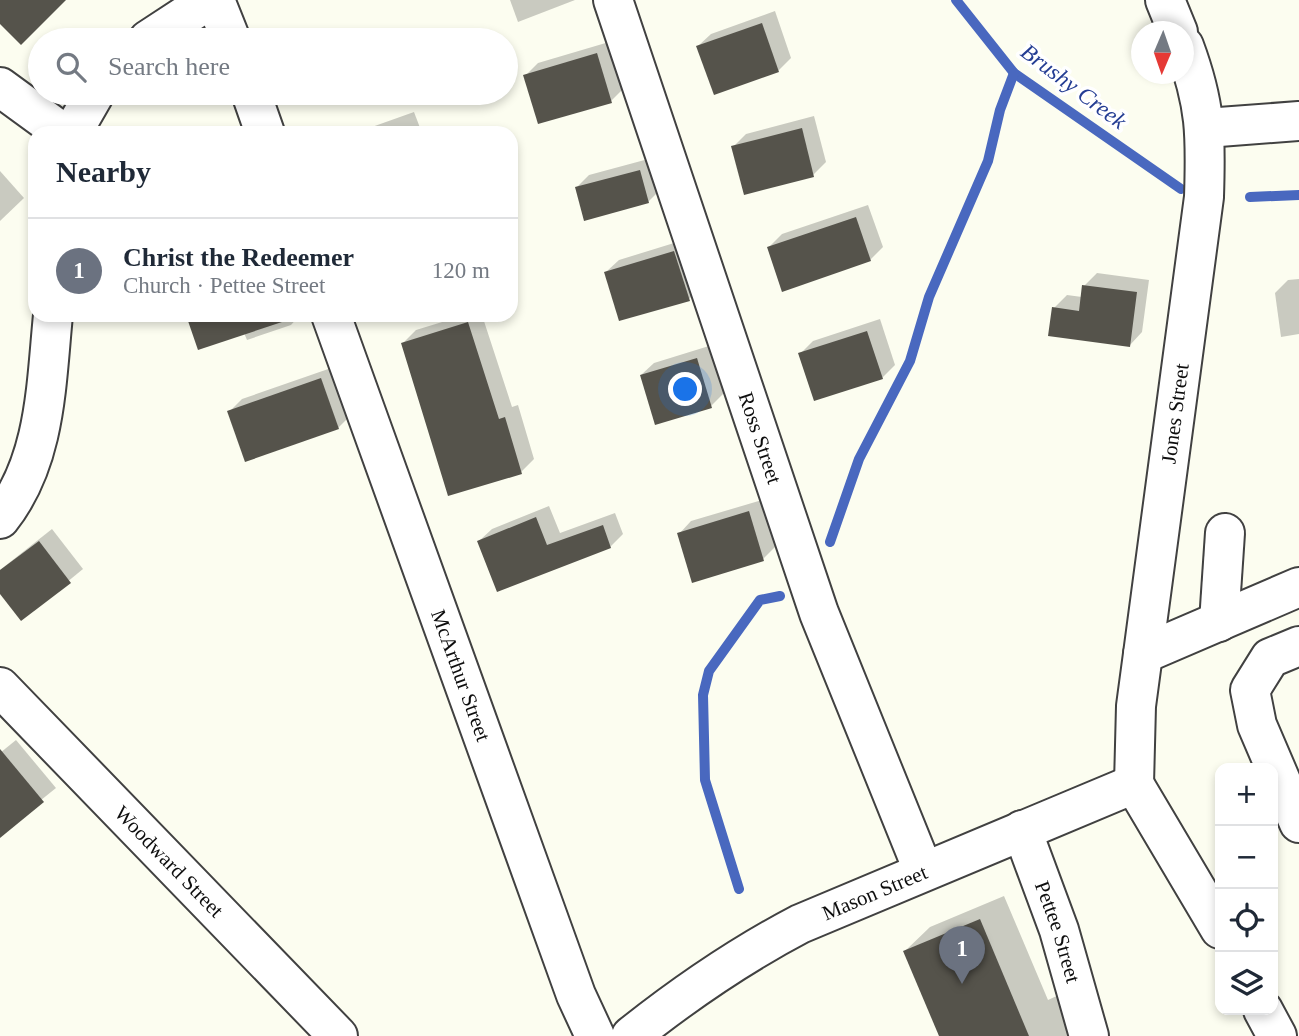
<!DOCTYPE html>
<html lang="en">
<head>
<meta charset="utf-8">
<style>
	:root { --surface:#fff; --page:#f2f2f3; --text:#1f2937; --muted:#747a83; --line:#e0e1e3; --accent:#b45309 }
	body { margin:0; font-family:Georgia,serif; background:var(--page); color:var(--text) }
	.controls { position:absolute; right:21px; bottom:21px; display:grid; overflow:hidden; border-radius:14px; box-shadow:0 4px 10px #0003 }
	.controls button { width:63px; height:63px; display:grid; place-items:center; padding:0; border:0; border-bottom:2px solid var(--line); background:var(--surface); color:var(--text); font:35px sans-serif }
	.compass { position:absolute; left:1131px; top:21px; width:63px; height:63px; border-radius:50%; background:var(--surface); box-shadow:0 4px 10px #0003; rotate:182deg }
	.you { position:absolute; left:686px; top:390px; width:24px; height:24px; margin:-18px; border:5px solid #fff; border-radius:50%; background:#1a73e8; box-shadow:0 0 0 10px #1a73e833 }
	.badge { display:grid; place-items:center; width:46px; height:46px; border-radius:50%; background:var(--accent); color:#fff; font-size:23px; font-weight:700 }
	.pin { position:absolute; translate:-50% -58px; filter:drop-shadow(0 2px 4px #0008) }
	.pin::after { content:''; position:absolute; top:37px; width:24px; height:21px; background:inherit; clip-path:polygon(0 0,100% 0,50% 100%) }
	.list { margin:0; padding:0; list-style:none }
	h2 { display:flex; justify-content:space-between; align-items:center; height:91px; margin:0; padding:0 28px; font-size:30px }
	h2 small { font-size:23px; font-weight:400; color:var(--muted) }
	.list li { display:grid; grid-template-columns:46px 1fr auto; gap:21px; align-items:center; box-sizing:border-box; height:105px; padding:0 28px; border-top:2px solid var(--line) }
	.list b { display:block; font-size:26px; white-space:nowrap }
	.list p { margin:0; font-size:23px; white-space:nowrap; color:var(--muted) }
	.list em { font-size:23px; font-style:normal; color:var(--muted) }
	.icon { flex:none; width:38px; height:38px; fill:none; stroke:currentColor; stroke-width:2; stroke-linecap:round; stroke-linejoin:round }
	.map { position:relative; flex:none; width:1299px; height:1036px; overflow:hidden }
	.search { position:absolute; background:var(--surface); box-shadow:0 4px 10px #0003; left:28px; top:28px; width:490px; height:77px; display:flex; align-items:center; gap:18px; box-sizing:border-box; padding:0 24px; border-radius:38px; color:var(--muted); font-size:26px }
	.panel { position:absolute; background:var(--surface); box-shadow:0 4px 10px #0003; left:28px; top:126px; width:490px; height:196px; border-radius:21px }
	.map>svg:first-child { display:block }
	.shadow { fill:#0003 }
	.lines { fill:none; stroke-linecap:round; stroke-linejoin:round }
	.stream { stroke:#4968bf; stroke-width:10 }
	.building { fill:#55534b }
	.minor-casing { stroke:#414141; stroke-width:42 }
	.minor { stroke:#fff; stroke-width:38 }
	.labels { text-anchor:middle; stroke-width:7; stroke-linejoin:round; paint-order:stroke }
	.street-label { font-size:21px; fill:#0e0e0e; stroke:#fff }
	.water-label { font-size:23px; font-style:italic; fill:#243d93; stroke:#fff }
</style>
</head>
<body>
<div class="map">
<svg width="1299" height="1036" viewBox="0 0 1299 1036">
	<rect width="100%" height="100%" fill="#fcfdf0"/>
	<!-- shadow -->
	<g class="shadow">
		<path d="M510 0H575L518 22Z"/>
		<path d="M775 11 791 58 778 71 698 46 711 34Z"/>
		<path d="M609 42 624 88 611 101 525 76 538 63Z"/>
		<path d="M414 112 422 133H355Z"/>
		<path d="M814 116 826 162 813 175 733 147 746 134Z"/>
		<path d="M652 158 661 189 648 202 576 188 589 175Z"/>
		<path d="M0 171 24 198 0 221Z"/>
		<path d="M868 205 883 247 870 260 769 247 782 234Z"/>
		<path d="M687 239 702 286 689 299 606 272 619 260Z"/>
		<path d="M1097 273 1149 280 1142 332 1130 345 1054 308 1067 295 1082 297 1084 286Z"/>
		<path d="M1299 279V334L1281 337 1275 293 1288 280Z"/>
		<path d="M196 315H300L291 325 247 340 244 333 190 321Z"/>
		<path d="M465 315H482L512 407 518 405 534 459 521 472 403 343 416 330Z"/>
		<path d="M880 319 895 365 882 378 800 354 813 341Z"/>
		<path d="M709 346 724 393 711 406 641 375 654 363Z"/>
		<path d="M334 367 351 415 338 428 229 412 242 399Z"/>
		<path d="M762 500 776 546 763 559 679 534 691 521Z"/>
		<path d="M549 506 560 533 615 513 623 534 610 547 498 590 479 541 492 529Z"/>
		<path d="M52 529 83 569 22 619 0 591V570Z"/>
		<path d="M16 740 56 788 0 833V753Z"/>
		<path d="M1004 896 1048 1000 1061 994 1079 1036H941L905 951 930 927Z"/>
	</g>
	<g class="lines">
		<!-- stream -->
		<g class="stream">
			<path d="M956 0 1014 73 1181 189"/>
			<path d="M1250 197 1299 195"/>
			<path d="M830 542 859 459 910 361 929 297 988 161 1000 110 1014 73"/>
			<path d="M739 889 705 780 703 695 709 671 760 600 780 596"/>
		</g>
	</g>
	<!-- building -->
	<g class="building">
		<path d="M0 0H66L21 45 0 24Z"/>
		<path d="M762 23 779 72 714 95 696 46Z"/>
		<path d="M597 53 612 103 538 124 523 75Z"/>
		<path d="M802 128 814 177 744 195 731 146Z"/>
		<path d="M640 170 649 203 584 221 575 187Z"/>
		<path d="M856 217 871 261 782 292 767 247Z"/>
		<path d="M674 251 690 301 619 321 604 272Z"/>
		<path d="M1082 285 1137 292 1130 347 1048 336 1052 307 1079 311Z"/>
		<path d="M205 315H287L288 320 198 350 188 321Z"/>
		<path d="M468 322 499 419 505 417 522 474 448 496 401 343Z"/>
		<path d="M867 331 883 379 814 401 798 353Z"/>
		<path d="M697 358 712 408 655 425 640 375Z"/>
		<path d="M321 378 339 429 245 462 227 411Z"/>
		<path d="M749 511 764 561 692 583 677 533Z"/>
		<path d="M536 517 547 545 603 525 611 548 497 592 477 541Z"/>
		<path d="M39 541 71 583 21 621 0 594V570Z"/>
		<path d="M0 749 44 802 0 838Z"/>
		<path d="M980 919 1029 1036H939L903 951Z"/>
	</g>
	<g class="lines">
		<defs>
			<g id="minor">
				<path d="M215 0 231 40"/>
				<path id="s1" d="M613 0 819 613 923 870"/>
				<path d="M1165 0 1178 32"/>
				<path d="M148 40 209 0"/>
				<path d="M0 87 63 133"/>
				<path d="M251 93 265 133"/>
				<path d="M1206 128 1299 121"/>
				<path d="M72 133 95 93"/>
				<path id="s2" d="M331 315 576 995 595 1036"/>
				<path d="M0 519C46 461 46 386 53 315"/>
				<path d="M1219 622 1225 533"/>
				<path d="M1299 646 1270 658 1250 690 1257 725 1299 823"/>
				<path d="M1143 654 1299 587"/>
				<path id="s3" d="M0 687 338 1036"/>
				<path id="s4" d="M1134 784 1136 706 1143 654 1204 197C1206 135 1206 105 1184 46"/>
				<path d="M1134 784 1220 929"/>
				<path id="s5" d="M1022 830 1059 930 1089 1036"/>
				<path d="M1263 1010 1277 1036"/>
				<path id="s6" d="M631 1036C685 993 739 956 800 924L1134 784"/>
			</g>
		</defs>
		<!-- minor casing -->
		<use href="#minor" class="minor-casing"/>
		<!-- minor -->
		<use href="#minor" class="minor"/>
	</g>
	<g class="labels">
		<!-- street labels -->
		<g class="street-label">
			<text dy="7" stroke="none"><textPath href="#s4" startOffset="373">Jones Street</textPath></text>
			<text dy="7" stroke="none"><textPath href="#s1" startOffset="462">Ross Street</textPath></text>
			<text dy="7" stroke="none"><textPath href="#s2" startOffset="383">McArthur Street</textPath></text>
			<text dy="7" stroke="none"><textPath href="#s3" startOffset="243">Woodward Street</textPath></text>
			<text dy="7" stroke="none"><textPath href="#s6" startOffset="284">Mason Street</textPath></text>
			<text dy="7" stroke="none"><textPath href="#s5" startOffset="108">Pettee Street</textPath></text>
		</g>
		<!-- water labels -->
		<g class="water-label">
			<text transform="translate(1074 86) rotate(37)" y="8">Brushy Creek</text>
		</g>
	</g>
</svg>
<div class="controls">
<button>+</button>
<button>−</button>
<button><svg class="icon" aria-label="locate" viewBox="0 0 24 24"><circle cx="12" cy="12" r="6"/><path d="M12 2v4M12 18v4M2 12h4M18 12h4"/></svg></button>
<button><svg class="icon" aria-label="layers" viewBox="0 0 24 24"><path d="M12 4l9 5-9 5-9-5zM3 14l9 5 9-5"/></svg></button>
</div>
<svg class="compass" viewBox="-18 -18 36 36"><path d="M0-13l5 13h-10z" fill="#e53935"/><path d="M0 13l5-13h-10z" fill="#747a83"/></svg>
<div class="you"></div>
<div class="pin badge" style="left:962px;top:984px;background:#6b7280">1</div>
<div class="search"><svg class="icon" aria-label="search" viewBox="0 0 24 24"><circle cx="10" cy="10" r="6"/><path d="M15 15l6 6"/></svg>Search here</div>
<section class="panel">
<h2>Nearby<small></small></h2>
<ul class="list">
<li><span class="badge" style="background:#6b7280">1</span><div><b>Christ the Redeemer</b><p>Church · Pettee Street</p></div><em>120 m</em></li>
</ul>
</section>
</div>
</body>
</html>
